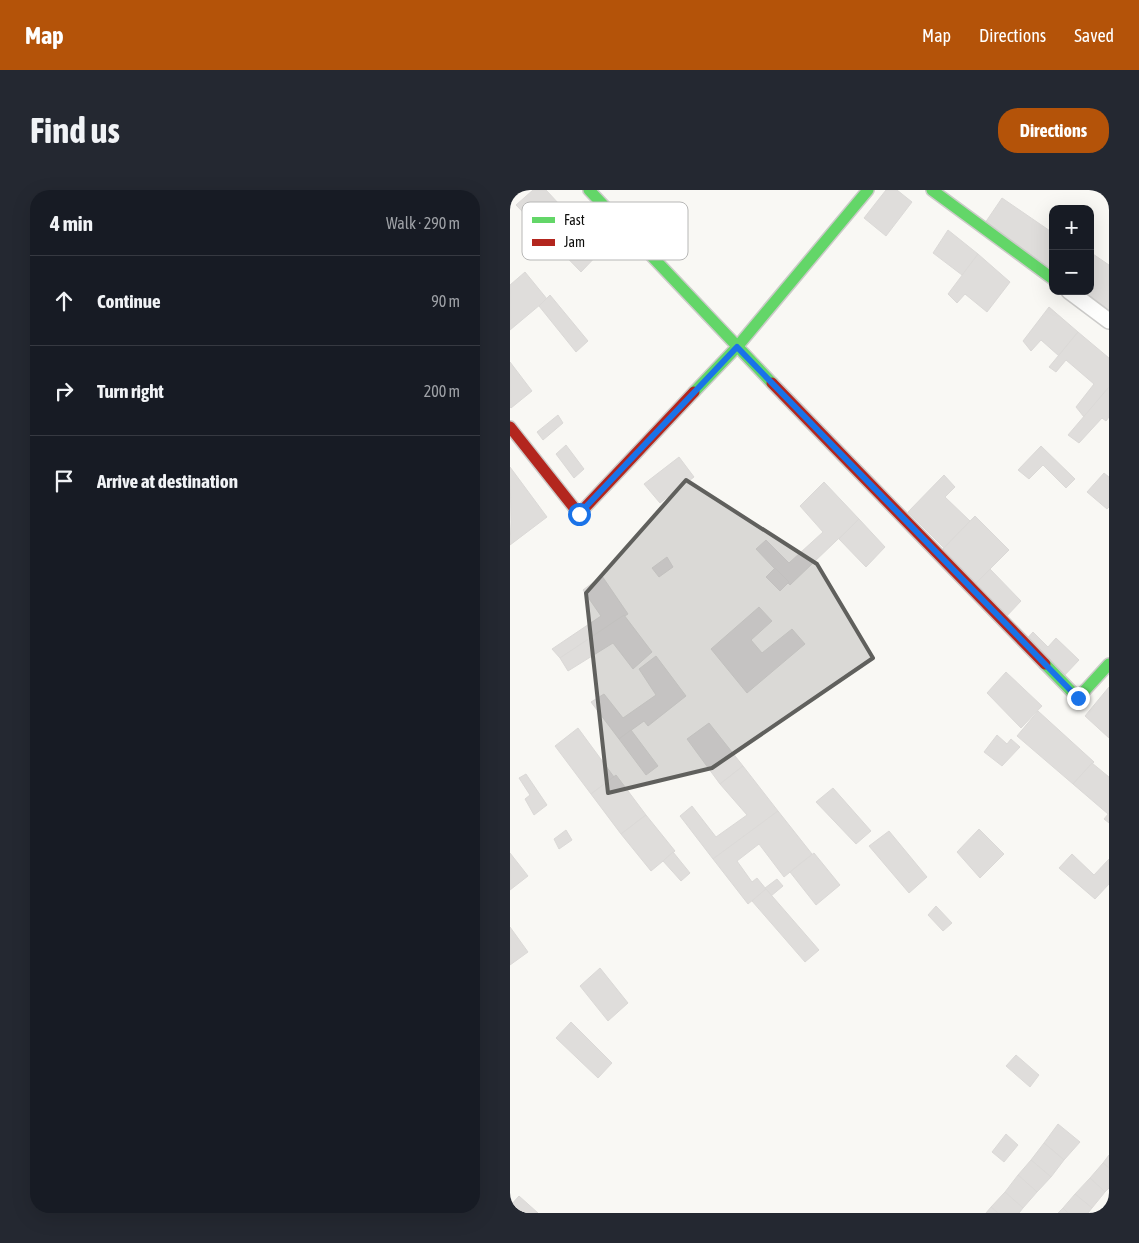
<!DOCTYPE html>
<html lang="en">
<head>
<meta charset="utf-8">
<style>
	:root { --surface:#171b24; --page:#242831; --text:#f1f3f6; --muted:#9ea1a6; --line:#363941; --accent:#b45309 }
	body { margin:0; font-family:"Asap Condensed",sans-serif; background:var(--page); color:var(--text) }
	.controls { position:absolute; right:15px; top:15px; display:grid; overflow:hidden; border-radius:10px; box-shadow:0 5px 20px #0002 }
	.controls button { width:45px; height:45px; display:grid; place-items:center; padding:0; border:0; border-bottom:1px solid var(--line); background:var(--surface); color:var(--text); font:25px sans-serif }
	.stop { position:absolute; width:15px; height:15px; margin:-11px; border:4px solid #1a73e8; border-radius:50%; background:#fff }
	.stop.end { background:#1a73e8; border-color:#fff; box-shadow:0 1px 5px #0008 }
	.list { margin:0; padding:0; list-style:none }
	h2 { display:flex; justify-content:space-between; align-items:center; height:65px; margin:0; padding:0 20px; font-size:21px }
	h2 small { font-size:16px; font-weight:400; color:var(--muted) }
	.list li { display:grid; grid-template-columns:32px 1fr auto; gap:15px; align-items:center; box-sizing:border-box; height:90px; padding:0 20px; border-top:1px solid var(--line) }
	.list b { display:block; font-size:19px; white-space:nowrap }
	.list em { font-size:16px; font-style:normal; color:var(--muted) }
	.icon { flex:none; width:28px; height:28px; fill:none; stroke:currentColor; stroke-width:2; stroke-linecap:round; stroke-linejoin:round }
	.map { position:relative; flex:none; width:599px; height:1023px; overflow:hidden; border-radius:20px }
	header { display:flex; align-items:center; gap:30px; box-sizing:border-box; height:70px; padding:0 25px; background:var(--accent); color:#fff }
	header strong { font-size:24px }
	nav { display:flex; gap:28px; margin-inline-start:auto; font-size:18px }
	.intro { display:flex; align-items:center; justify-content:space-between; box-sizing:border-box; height:120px; padding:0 30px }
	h1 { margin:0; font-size:35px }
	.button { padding:12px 22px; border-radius:20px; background:var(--accent); color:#fff; font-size:18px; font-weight:700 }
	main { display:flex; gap:30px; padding:0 30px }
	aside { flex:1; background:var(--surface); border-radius:20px; box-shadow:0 5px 20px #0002 }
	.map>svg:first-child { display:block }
	.building { fill:#dfdddb; stroke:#dbd9d7 }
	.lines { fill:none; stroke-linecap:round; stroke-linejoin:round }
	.street-casing { stroke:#cccbc9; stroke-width:18 }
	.fast-casing { stroke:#cccbc9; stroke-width:14 }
	.jam-casing { stroke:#cccbc9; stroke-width:14 }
	.street { stroke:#fefefd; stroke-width:15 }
	.fast { stroke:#63d668; stroke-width:11 }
	.jam { stroke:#b3261e; stroke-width:11 }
	.route { stroke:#1a73e8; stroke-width:6 }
	.marked { fill:#60605d; fill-opacity:0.2; stroke:#60605d; stroke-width:4; stroke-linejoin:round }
	.key { fill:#fff; stroke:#b7b7b6; stroke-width:1 }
	.key-label { font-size:14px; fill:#0e0e0c }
</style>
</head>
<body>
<header>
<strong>Map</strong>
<nav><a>Map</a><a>Directions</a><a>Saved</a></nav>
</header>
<div class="intro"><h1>Find us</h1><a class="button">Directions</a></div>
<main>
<aside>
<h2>4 min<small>Walk · 290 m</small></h2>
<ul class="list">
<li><svg class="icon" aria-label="ahead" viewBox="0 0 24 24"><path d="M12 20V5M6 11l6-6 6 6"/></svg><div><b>Continue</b></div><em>90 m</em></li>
<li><svg class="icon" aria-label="right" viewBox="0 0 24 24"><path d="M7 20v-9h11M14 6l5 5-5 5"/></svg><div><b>Turn right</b></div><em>200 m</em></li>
<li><svg class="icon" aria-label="arrive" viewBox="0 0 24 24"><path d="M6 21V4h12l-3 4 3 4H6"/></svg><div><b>Arrive at destination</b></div></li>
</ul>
</aside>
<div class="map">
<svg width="599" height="1023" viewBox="0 0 599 1023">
	<rect width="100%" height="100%" fill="#f9f8f4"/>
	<!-- building -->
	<g class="building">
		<path d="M23 0H36L92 60 71 82 6 15Z"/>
		<path d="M376 0H387L402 12 376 46 354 28Z"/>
		<path d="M492 8 543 43V80L475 33Z"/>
		<path d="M438 40 468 64 452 85 423 63Z"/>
		<path d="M580 62 599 75V120L573 101H580Z"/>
		<path d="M468 64 500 92 477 122 455 104 447 113 438 104Z"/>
		<path d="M15 82 37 109 0 140V95Z"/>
		<path d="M40 105 78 151 66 162 29 116Z"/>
		<path d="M539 117 568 142 549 166 531 150 521 161 513 151Z"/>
		<path d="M568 142 599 168V197L574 227 566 217 584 194 556 170 546 182 539 177Z"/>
		<path d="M0 172 22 201 1 218 0 217Z"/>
		<path d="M599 197V227L596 231 592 228 569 253 558 245Z"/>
		<path d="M48 225 53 233 33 250 27 242Z"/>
		<path d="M56 255 74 279 64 288 46 264Z"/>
		<path d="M531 256 565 289 556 298 533 275 519 289 508 280Z"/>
		<path d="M169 267 184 287 150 313 134 294Z"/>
		<path d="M0 277 37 327 0 355 1 332Z"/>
		<path d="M594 283 599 287V317L597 319 577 302Z"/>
		<path d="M434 285 445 297 435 307 460 331 434 358 398 322Z"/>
		<path d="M314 292 349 329 280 395 246 359 256 350 279 373 313 342 290 316Z"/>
		<path d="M465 326 499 360 464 395 431 361Z"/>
		<path d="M349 329 375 357 356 377 329 349Z"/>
		<path d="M157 367 163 377 149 387 142 378Z"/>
		<path d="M265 378 279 392 270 401 256 387Z"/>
		<path d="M480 379 511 411 493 430 462 398Z"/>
		<path d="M92 386 118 424 50 468 42 459 91 426 73 400Z"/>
		<path d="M249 417 262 431 241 450 252 463 282 439 295 454 237 503 201 459Z"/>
		<path d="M114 425 142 462 123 479 103 453 58 481 50 468Z"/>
		<path d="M523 442 538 457 546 448 569 470 551 489 514 452Z"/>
		<path d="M146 466 176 506 138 536 134 531 109 549 81 512 94 504 113 528 146 505 129 479Z"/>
		<path d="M496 482 532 516 511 538 477 503Z"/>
		<path d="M599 497V548L575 526Z"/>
		<path d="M528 521 584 572 563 594 507 546Z"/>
		<path d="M199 533 233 576 210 594 177 549Z"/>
		<path d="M68 538 104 587 81 604 45 556Z"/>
		<path d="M121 540 148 576 136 585 109 549Z"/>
		<path d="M487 545 497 554 501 549 510 557 492 576 474 562Z"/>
		<path d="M582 573 599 587V623L598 624 563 594Z"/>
		<path d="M233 576 268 621 203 669 170 626 182 616 206 647 237 625 210 594Z"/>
		<path d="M16 584 37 615 24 625 15 609 20 605 9 588Z"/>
		<path d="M106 585 136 625 111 644 81 604Z"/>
		<path d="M323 598 361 641 346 654 306 612Z"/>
		<path d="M268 621 302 664 274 687 249 654 227 671 242 692 247 688 256 699 238 714 203 669Z"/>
		<path d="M599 623V633L594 629Z"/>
		<path d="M136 625 165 661 141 681 111 644Z"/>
		<path d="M469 639 494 664 470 688 447 662Z"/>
		<path d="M56 640 62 650 49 659 44 649Z"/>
		<path d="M379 641 417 687 399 703 359 656Z"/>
		<path d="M163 662 180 683 171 691 153 671Z"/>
		<path d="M0 663 18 686 0 700Z"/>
		<path d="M304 663 330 695 306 715 280 682Z"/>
		<path d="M562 664 584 685 599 669V694L585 709 549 678Z"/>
		<path d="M267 689 273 696 261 706 255 698Z"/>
		<path d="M256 699 309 760 295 772 242 711Z"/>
		<path d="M426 716 442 733 433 741 418 725Z"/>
		<path d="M0 737 18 762 0 775Z"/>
		<path d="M90 778 118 813 98 831 70 796Z"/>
		<path d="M61 832 102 873 88 888 46 848Z"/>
		<path d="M506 865 529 885 520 897 496 876Z"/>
		<path d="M548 934 570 952 554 970 534 953Z"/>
		<path d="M496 944 508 955 494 972 482 962Z"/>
		<path d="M534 953 554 970 541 987 521 970Z"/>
		<path d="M599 965V978L593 973Z"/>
		<path d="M521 970 541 987 527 1002 508 985Z"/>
		<path d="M593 973 599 978V998L595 1002 580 988Z"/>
		<path d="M508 985 527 1002 513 1018 495 1002Z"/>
		<path d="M580 988 595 1002 582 1018 565 1004Z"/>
		<path d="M495 1002 513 1018 509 1023H488L481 1017Z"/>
		<path d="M565 1004 582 1018 578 1023H558L553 1018Z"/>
		<path d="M9 1006 28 1023H0V1016Z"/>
		<path d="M481 1017 488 1023H476Z"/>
		<path d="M553 1018 558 1023H548Z"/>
	</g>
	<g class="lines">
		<defs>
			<path id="street" d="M559 101 599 131"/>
			<g id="fast">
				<path d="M79 0 262 193"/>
				<path d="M422 0 543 89"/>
				<path d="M184 202 227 157 358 0"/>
				<path d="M535 474 568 508 599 474"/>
			</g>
			<g id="jam">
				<path d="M262 193 535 474"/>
				<path d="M0 237 69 324 184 202"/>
			</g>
		</defs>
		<!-- street casing -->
		<use href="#street" class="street-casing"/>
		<!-- fast casing -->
		<use href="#fast" class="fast-casing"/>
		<!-- jam casing -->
		<use href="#jam" class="jam-casing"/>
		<!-- street -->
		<use href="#street" class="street"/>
		<!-- fast -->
		<use href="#fast" class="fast"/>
		<!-- jam -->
		<use href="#jam" class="jam"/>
	</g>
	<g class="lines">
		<!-- route -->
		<path class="route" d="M69 324 227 157 568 508"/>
	</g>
	<!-- marked area -->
	<path class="marked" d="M176 290 307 374 363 468 202 578 98 603 76 403Z"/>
	<!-- legend -->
	<rect x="12" y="12" width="166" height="58" rx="8" class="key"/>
	<rect x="22" y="27" width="23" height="6" fill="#63d668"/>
	<rect x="22" y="49" width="23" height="7" fill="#b3261e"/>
	<g class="key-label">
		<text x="54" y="35">Fast</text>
		<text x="54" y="57">Jam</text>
	</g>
</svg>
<div class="controls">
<button>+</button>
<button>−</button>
</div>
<div class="stop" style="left:69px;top:324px"></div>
<div class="stop end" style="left:568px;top:508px"></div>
</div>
</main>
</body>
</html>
